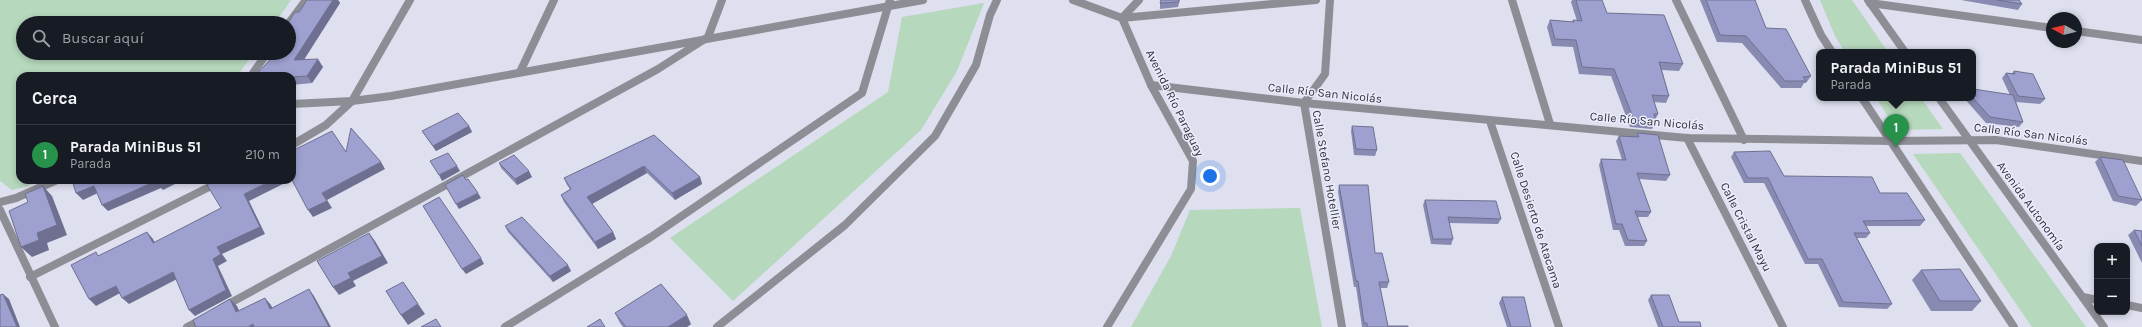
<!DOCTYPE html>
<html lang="es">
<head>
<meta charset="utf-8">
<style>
	:root { --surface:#171b24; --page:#20242c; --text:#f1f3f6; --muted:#9ea1a6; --line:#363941; --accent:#26924a }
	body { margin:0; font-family:Karla,sans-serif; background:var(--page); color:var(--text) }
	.controls { position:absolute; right:12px; bottom:12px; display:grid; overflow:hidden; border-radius:8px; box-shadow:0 2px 6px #0003 }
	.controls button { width:36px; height:36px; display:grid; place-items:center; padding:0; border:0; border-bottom:1px solid var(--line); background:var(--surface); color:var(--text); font:20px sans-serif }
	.compass { position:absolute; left:2046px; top:12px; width:36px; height:36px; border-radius:50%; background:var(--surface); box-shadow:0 2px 6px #0003; rotate:278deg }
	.you { position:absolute; left:1210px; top:176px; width:14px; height:14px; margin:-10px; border:3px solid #fff; border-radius:50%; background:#1a73e8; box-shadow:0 0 0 6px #1a73e833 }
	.badge { display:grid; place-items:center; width:26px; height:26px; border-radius:50%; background:var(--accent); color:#fff; font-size:13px; font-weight:700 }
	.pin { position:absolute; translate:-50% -33px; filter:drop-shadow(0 1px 2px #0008) }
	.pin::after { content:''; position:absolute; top:21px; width:14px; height:12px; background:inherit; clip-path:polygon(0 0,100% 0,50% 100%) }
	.popup { position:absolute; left:1816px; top:49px; width:160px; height:52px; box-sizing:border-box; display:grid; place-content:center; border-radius:8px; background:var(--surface); filter:drop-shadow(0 1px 3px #0005); font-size:13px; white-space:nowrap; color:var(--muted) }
	.popup b { font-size:15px; color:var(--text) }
	.popup::after { content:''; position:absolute; left:50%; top:100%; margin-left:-8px; border:8px solid transparent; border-top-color:var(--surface) }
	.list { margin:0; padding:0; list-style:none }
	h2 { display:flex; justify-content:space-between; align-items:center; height:52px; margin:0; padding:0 16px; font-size:17px }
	h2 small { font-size:13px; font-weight:400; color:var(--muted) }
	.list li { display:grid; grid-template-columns:26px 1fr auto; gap:12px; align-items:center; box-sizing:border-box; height:60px; padding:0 16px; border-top:1px solid var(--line) }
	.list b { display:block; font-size:15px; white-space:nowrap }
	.list p { margin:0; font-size:13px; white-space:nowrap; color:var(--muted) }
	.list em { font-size:13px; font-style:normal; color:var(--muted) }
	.icon { flex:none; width:22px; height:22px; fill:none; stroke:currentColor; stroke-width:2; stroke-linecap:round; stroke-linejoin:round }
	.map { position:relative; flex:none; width:2142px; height:327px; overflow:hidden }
	.search { position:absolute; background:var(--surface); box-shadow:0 2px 6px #0003; left:16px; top:16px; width:280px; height:44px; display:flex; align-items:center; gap:10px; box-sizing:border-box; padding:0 14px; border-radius:22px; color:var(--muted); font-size:15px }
	.panel { position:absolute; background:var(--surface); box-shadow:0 2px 6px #0003; left:16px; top:72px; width:280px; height:112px; border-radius:12px }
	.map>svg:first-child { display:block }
	.green { fill:#b6d8bc }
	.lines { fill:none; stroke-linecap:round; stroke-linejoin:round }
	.minor { stroke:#8d8e95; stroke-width:8 }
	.tertiary { stroke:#8d8e95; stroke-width:8 }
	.wall { fill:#888ab2 }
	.shaded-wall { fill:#6f7091 }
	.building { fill:#9ea0cf; stroke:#6f7091 }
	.labels { text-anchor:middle; stroke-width:3; stroke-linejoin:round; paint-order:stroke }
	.street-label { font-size:12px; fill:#323239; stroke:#ebecfd }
</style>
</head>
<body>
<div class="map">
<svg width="2142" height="327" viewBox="0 0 2142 327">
	<rect width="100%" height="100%" fill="#dedfef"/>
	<!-- green -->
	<g class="green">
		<path d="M0 0H291L275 23H23V53H254L237 76H20V180H43L25 187 12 190 0 181Z"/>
		<path d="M1820 0H1852L1888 52H1845L1835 36Z"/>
		<path d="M984 3 957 71 921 130 733 301 670 238 888 92 902 17Z"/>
		<path d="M1876 98H1921L1943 129 1897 130Z"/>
		<path d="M1960 153 2086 327H2032L1913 154Z"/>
		<path d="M1300 208 1322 327H1131L1171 256 1190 210Z"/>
	</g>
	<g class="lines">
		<!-- minor -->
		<g class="minor">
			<path d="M1073 0 1122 18 1151 85 1193 161 1191 189 1107 327"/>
			<path d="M1330 0 1325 74 1304 103 1342 327"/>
			<path d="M1512 0 1550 124"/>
			<path d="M1676 0 1744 140"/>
			<path d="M1870 3 2052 28"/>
			<path d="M1122 18 1316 0"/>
			<path d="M1122 18 1139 0"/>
			<path d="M2076 31 2142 40"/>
			<path d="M520 72 554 0"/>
			<path d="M1151 85 1304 103 1687 138 1890 141 1996 140 2142 161"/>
			<path d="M1490 121 1559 327"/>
			<path d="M1687 138 1783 327"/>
			<path d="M292 145 326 125 352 101 410 0"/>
			<path d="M0 202 16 198 57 180"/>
			<path d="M0 210 55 327"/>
			<path d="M30 277 223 180"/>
			<path d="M2083 297 2097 300"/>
			<path d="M2127 305 2142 308"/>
			<path d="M223 307 658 69 708 37 722 0"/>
			<path d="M187 327 203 319"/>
			<path d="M505 327 651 237 862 93 890 0"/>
			<path d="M717 327 845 225 935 136 976 65 990 15 997 0"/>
		</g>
		<!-- tertiary -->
		<g class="tertiary">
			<path d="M1805 0 1821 35 1832 52"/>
			<path d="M1868 0 1905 52"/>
			<path d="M289 23 306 0"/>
			<path d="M251 76 267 53"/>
			<path d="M1862 98 2014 327"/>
			<path d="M1939 98 2104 327"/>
			<path d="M292 104 352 101 391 96 923 0"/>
		</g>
	</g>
	<!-- wall -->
	<g class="wall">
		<path d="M307 0H338L340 3 304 60 323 67 312 83 292 85V76L289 53V23L299 12Z"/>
		<path d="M1180 0 1178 7 1160 9V3Z"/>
		<path d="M1572 0H1602L1607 13 1683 64 1679 71 1662 70 1669 96 1666 103 1654 102 1658 114 1655 120 1656 122 1652 129 1630 127 1611 76 1579 74 1573 47 1552 46 1547 27 1550 20 1572 22 1573 20 1577 21 1571 2Z"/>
		<path d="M1700 0H1755L1766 28 1811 76 1806 83H1804L1801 88H1781L1742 43 1717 42Z"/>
		<path d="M1961 0H2019L2022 4 2018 10Z"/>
		<path d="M2014 71 2045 99 2040 104 2016 102 2023 122 2019 127 1986 123 1964 98H1973L2010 95 2002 78 2006 73H2012Z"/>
		<path d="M469 126 472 132 436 151 422 131Z"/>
		<path d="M1352 126 1377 150 1375 156 1354 155 1351 131Z"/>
		<path d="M1637 133 1670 175 1666 181 1639 179 1651 212 1648 217H1637L1647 241 1644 246H1625L1619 230H1613L1599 165 1601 159 1622 160 1616 141 1619 136 1635 137Z"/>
		<path d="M654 135 700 177 702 184 675 200 647 173 592 204 613 232 616 239 598 249 564 202 561 195 570 189 567 185 564 178Z"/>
		<path d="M1734 152 1784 176 1880 193 1925 220 1920 226H1866L1870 233 1866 238H1857L1892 304 1887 309 1839 307 1818 264H1805L1764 183H1744L1731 157Z"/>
		<path d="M2100 157 2142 200 2136 206 2113 201 2095 162Z"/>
		<path d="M499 163 532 177 517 185 501 168Z"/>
		<path d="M1339 185 1375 253 1389 282 1387 288H1380L1388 326 1408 327H1362L1356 287H1354L1338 192Z"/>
		<path d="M1425 200 1501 219 1498 224 1449 223 1453 239 1451 245 1431 244 1423 205Z"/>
		<path d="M505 226 571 271 553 282 508 232Z"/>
		<path d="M2134 230 2142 231V263L2128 235Z"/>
		<path d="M1921 270 1981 301 1972 311H1931L1912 280Z"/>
		<path d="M1651 295 1679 322 1701 327H1658L1648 300Z"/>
		<path d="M1502 297 1531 327H1507L1499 303Z"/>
		<path d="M615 313 691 324 687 327H623L620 323Z"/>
	</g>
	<!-- shaded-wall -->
	<g class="shaded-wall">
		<path d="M333 0H338L340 3 299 67 294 60Z"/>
		<path d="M318 59 323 67 312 83 307 76Z"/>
		<path d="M469 126 472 132 436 151 433 146Z"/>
		<path d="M381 162 385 169 327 200 332 208 313 217 308 210 322 193Z"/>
		<path d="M457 166 460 171 442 181 439 175Z"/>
		<path d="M644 166 647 173 590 205 587 197Z"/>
		<path d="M529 171 532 177 517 185 515 179Z"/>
		<path d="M700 177 702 184 675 200 672 193Z"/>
		<path d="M164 180H183L163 190 161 188 108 211 102 205 156 181Z"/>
		<path d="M204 180H211L206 182Z"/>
		<path d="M273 180H291L249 201 265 234 222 254 227 261 218 266 232 296 195 316 189 310 213 259 217 247 244 194Z"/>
		<path d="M43 186 52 196 67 235 47 243 49 250 32 257 21 247Z"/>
		<path d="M94 186 100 192 83 200 76 193Z"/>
		<path d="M478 193 481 198 459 209 456 204Z"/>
		<path d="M147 232 153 239 159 250 153 243Z"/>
		<path d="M613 232 616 239 598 249 595 242Z"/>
		<path d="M369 233 375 241 388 263 353 281 356 286 339 295 333 287 348 273Z"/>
		<path d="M481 258 484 264 466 274 462 269Z"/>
		<path d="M568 265 571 271 553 282 550 276Z"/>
		<path d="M173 272 179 278 129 304 122 298Z"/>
		<path d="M403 282 425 314 408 325 401 315Z"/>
		<path d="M116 286 122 292 96 306 89 299Z"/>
		<path d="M309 289 314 296 331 327H329Z"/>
		<path d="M3 294 9 299 20 327H17Z"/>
		<path d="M265 298 271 305 276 316 270 309Z"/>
		<path d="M230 299 237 306 243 319 236 312Z"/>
		<path d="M687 315 691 324 687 327H668Z"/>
		<path d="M253 324 256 327H248Z"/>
	</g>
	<!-- building -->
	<g class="building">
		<path d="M307 0H333L294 60 318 59 307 76 292 77V76H255L276 53H289V38L292 34H289V23H288L295 12H299Z"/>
		<path d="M1161 0H1179L1178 2 1160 3Z"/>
		<path d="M1576 0H1602L1607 13 1664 15 1683 64 1659 62 1669 96 1652 95 1658 114H1654L1656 122 1634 120 1614 69 1582 67 1576 40 1555 39 1550 20 1574 22 1573 20 1582 21Z"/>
		<path d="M1706 0H1755L1766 28 1786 29 1811 76 1803 77 1806 81H1785L1746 36 1720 35Z"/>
		<path d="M1997 0H2019L2022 4Z"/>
		<path d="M2014 71 2033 74 2045 99 2018 96 2006 73 2015 74Z"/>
		<path d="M1973 89 2013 95 2023 122 1990 117 1973 98Z"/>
		<path d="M458 113 469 126 433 146 422 131Z"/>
		<path d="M1352 126 1373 127 1377 150 1356 149Z"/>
		<path d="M351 128 381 162 322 193 327 201 308 210 292 180V151L332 131 346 152Z"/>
		<path d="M1637 133 1658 135 1670 175 1637 173 1651 212 1635 211 1647 241 1628 240 1622 224H1616L1601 159 1626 160 1619 136 1639 137Z"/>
		<path d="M654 135 700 177 672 193 644 166 587 197 613 232 595 242 561 195 571 189 564 178Z"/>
		<path d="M1770 151 1784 176 1872 177 1880 193H1907L1925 220 1863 221 1870 233H1854L1892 304 1843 302 1822 259H1808L1768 178H1748L1734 152Z"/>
		<path d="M448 153 457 166 439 175 430 161Z"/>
		<path d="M514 155 529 171 515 179 499 163Z"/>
		<path d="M2100 157 2123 160 2142 200 2118 196Z"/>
		<path d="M463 175 466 180 468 179 478 193 456 204 445 185Z"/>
		<path d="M72 180H164L157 183 156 181 102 205 94 186 76 193Z"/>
		<path d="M216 180H273L244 194 260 227 217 247 221 254 213 259 226 290 189 310 173 272 122 298 116 286 89 299 71 265 96 252 98 256 147 232 153 243 221 208 207 185Z"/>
		<path d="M1339 185H1368L1375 253H1382L1389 282H1379L1388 326H1408V327H1367V323H1364L1358 281H1356Z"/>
		<path d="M43 186 57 225 37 233 39 240 21 247 9 211 28 202 25 194Z"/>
		<path d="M439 197 481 258 462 269 423 206Z"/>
		<path d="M1425 200 1496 201 1501 219 1448 217 1453 239H1433Z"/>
		<path d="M522 217 568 265 550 276 505 226Z"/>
		<path d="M2134 230 2142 231V246Z"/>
		<path d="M369 233 382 256 348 273 351 278 333 287 317 261Z"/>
		<path d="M1960 269 1981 301H1940L1921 270Z"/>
		<path d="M403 282 418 304 401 315 386 291Z"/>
		<path d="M661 284 687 315 668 327H626L615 313Z"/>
		<path d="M309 289 329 327H254L253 324 248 327H196L193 320 230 299 236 312 265 298 270 309Z"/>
		<path d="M3 294 17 327H0V295Z"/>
		<path d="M1651 295H1669L1679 322H1700L1701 327H1663Z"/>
		<path d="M1502 297H1524L1531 327H1511Z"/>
		<path d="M436 319 441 327H421Z"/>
		<path d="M600 319 605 327H587Z"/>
	</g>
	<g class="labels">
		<!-- street labels -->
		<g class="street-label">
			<text transform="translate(1325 93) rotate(6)" y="4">Calle Río San Nicolás</text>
			<text transform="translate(1175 103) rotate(64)" y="4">Avenida Río Paraguay</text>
			<text transform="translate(1647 121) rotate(5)" y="4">Calle Río San Nicolás</text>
			<text transform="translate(2031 134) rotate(7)" y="4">Calle Río San Nicolás</text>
			<text transform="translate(1327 170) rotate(80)" y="4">Calle Stefano Hotellier</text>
			<text transform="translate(2031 206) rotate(54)" y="4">Avenida Autonomía</text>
			<text transform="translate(1536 220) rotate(72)" y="4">Calle Desierto de Atacama</text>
			<text transform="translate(1746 227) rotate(63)" y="4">Calle Cristal Mayu</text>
		</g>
	</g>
</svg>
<div class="controls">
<button>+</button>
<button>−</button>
</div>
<svg class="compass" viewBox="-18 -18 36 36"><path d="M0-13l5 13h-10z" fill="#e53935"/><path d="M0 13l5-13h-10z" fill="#9ea1a6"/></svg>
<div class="you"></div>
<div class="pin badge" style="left:1896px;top:147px">1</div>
<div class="popup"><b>Parada MiniBus 51</b>Parada</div>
<div class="search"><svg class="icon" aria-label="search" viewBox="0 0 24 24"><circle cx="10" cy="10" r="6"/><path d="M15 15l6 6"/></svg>Buscar aquí</div>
<section class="panel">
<h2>Cerca<small></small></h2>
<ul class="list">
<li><span class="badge">1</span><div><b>Parada MiniBus 51</b><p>Parada</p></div><em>210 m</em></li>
</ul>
</section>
</div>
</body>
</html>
